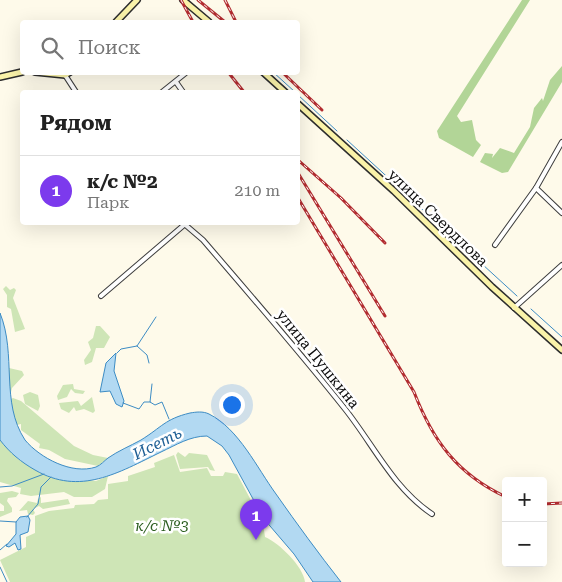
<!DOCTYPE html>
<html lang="ru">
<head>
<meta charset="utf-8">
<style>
	:root { --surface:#fff; --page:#f6f6f6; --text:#222; --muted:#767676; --line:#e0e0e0; --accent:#7c3aed }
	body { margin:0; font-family:"Roboto Serif",serif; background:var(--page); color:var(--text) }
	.controls { position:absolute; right:15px; bottom:15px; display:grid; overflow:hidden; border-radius:5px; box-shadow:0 5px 20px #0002 }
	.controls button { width:45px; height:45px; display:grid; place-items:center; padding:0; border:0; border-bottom:1px solid var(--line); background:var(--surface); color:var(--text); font:25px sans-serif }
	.you { position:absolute; left:231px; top:404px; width:18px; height:18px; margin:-12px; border:4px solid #fff; border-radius:50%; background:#1a73e8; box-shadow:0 0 0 8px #1a73e833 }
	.badge { display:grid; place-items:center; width:32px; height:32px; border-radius:50%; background:var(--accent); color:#fff; font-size:16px; font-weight:700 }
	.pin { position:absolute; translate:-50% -41px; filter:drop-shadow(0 1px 2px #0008) }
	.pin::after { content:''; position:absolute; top:26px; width:18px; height:15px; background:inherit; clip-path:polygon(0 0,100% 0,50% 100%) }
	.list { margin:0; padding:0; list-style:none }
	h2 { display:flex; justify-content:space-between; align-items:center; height:65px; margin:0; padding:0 20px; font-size:21px }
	h2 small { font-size:16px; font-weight:400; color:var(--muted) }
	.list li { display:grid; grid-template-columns:32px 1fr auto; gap:15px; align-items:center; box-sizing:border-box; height:70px; padding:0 20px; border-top:1px solid var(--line) }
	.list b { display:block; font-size:19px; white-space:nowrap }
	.list p { margin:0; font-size:16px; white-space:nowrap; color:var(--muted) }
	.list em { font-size:16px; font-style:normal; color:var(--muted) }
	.icon { flex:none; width:28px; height:28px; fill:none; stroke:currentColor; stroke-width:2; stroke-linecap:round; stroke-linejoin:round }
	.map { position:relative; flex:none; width:562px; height:582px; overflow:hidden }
	.search { position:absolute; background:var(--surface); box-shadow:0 5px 20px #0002; left:20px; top:20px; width:280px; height:55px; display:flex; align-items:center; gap:12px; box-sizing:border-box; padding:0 18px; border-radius:5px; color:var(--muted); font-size:19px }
	.panel { position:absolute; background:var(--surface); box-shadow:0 5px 20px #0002; left:20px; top:90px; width:280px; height:135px; border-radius:5px }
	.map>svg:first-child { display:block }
	.green { fill:#cee5b6 }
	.forest { fill:#b2d597 }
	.water { fill:#b2d9f2; stroke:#3d8cc4 }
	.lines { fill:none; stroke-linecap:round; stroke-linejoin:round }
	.stream { stroke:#3d8cc4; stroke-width:1 }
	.street-casing { stroke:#3e3e3e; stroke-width:6 }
	.secondary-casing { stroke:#2d2d2d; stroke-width:8 }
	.street { stroke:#fff; stroke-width:4 }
	.secondary { stroke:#faf3a9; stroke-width:5 }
	.rail-casing { stroke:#b22c30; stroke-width:3 }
	.rail { stroke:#fff; stroke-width:1; stroke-dasharray:4; stroke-linecap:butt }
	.labels { text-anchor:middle; stroke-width:5; stroke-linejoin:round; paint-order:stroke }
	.street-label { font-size:15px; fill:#0b0b0b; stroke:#fff }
	.park-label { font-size:15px; font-style:italic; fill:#2c5e20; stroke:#fff }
	.water-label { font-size:16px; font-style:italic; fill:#1d5e94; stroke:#fff }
</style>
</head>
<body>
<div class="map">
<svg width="562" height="582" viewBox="0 0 562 582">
	<rect width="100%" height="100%" fill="#fefaea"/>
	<!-- green -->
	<g class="green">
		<path d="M6 286 10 290 14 288 16 290 13 298 25 329 15 332 11 309 7 307V295L3 289Z"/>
		<path d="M96 326H100L110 337 104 348H96L92 362 85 365 84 360 91 350 88 342 93 338Z"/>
		<path d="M9 368 22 371 24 375 12 388 9 400 13 398 21 401 74 446 93 455 108 458 98 466 65 459 49 450 39 448 40 444 21 430V424L16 425C9 407 0 387 9 368Z"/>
		<path d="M73 384 74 389 85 391 83 394 75 393 71 389 67 397 58 400 57 396 63 385Z"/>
		<path d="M30 392 38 395 40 406 38 411 25 404 23 395Z"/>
		<path d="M92 397 95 411 93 413 84 409 76 411 74 407 69 413 61 409 59 403 78 401 81 406Z"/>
		<path d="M0 440 18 459 44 475 96 481 108 476 105 489 92 497H74L64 492 31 496 20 494 21 488 0 482Z"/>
		<path d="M178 452 185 457 189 453 207 455 215 471 210 470 208 467 180 469 176 455Z"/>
		<path d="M174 455 180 472 207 468 211 476H223L225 472 237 474 263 523 265 537C279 543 303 566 305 582H10L0 560 26 547V537L35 533V516L49 511 74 508 75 505 94 504 98 500 108 499V484L128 481V476L155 467 154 463Z"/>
		<path d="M12 491 19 493 16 497 8 498 7 501 12 508V512L0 517V511H4V506L0 503V493Z"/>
		<path d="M41 497V503L68 499 70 504 43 509 39 506 33 509 35 513 33 515 28 514 27 510 19 511 28 501 37 503 38 499Z"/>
	</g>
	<!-- forest -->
	<g class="forest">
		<path d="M522 0H530L457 116 461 122 472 120 476 140 481 145 473 157 439 138 437 131Z"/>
		<path d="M562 66V82L508 172 502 173 480 162 485 153 493 154 492 158 500 148 514 153 530 127 534 108 542 98 543 101 550 80Z"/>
	</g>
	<!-- water -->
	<g class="water">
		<path d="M0 313C17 355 0 402 25 440 40 458 72 475 96 467 101 465 104 461 108 458 118 451 130 446 141 440 162 427 165 419 190 413 196 412 203 411 209 414 239 429 257 468 276 494 297 524 319 554 341 582H313L294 554 264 519 229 455 222 446 207 436C190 436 176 445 161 452 118 473 80 496 35 470 21 462 10 453 0 440Z"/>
		<path d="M116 353 114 371 124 401 122 407 116 404 110 391 100 392 106 363Z"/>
		<path d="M20 517 28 516 30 520 28 532 20 535 21 549 18 550 15 543 9 547 6 546 16 534V522Z"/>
	</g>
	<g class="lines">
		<!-- stream -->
		<g class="stream">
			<path d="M273 72 295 92"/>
			<path d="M298 95 337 131"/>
			<path d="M347 140 395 184"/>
			<path d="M400 189 517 296"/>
			<path d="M531 309 562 337"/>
			<path d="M137 346 147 355 149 363"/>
			<path d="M117 353 121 349 137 346 156 317"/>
			<path d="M152 384 150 402 155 405 162 402 169 419"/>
			<path d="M123 403 139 409 144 402H150"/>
			<path d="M0 487 12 486 44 474"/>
			<path d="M27 517 38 504 41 487 51 477"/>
			<path d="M0 521 16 522"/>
			<path d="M0 550 7 544"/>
			<path d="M0 567 7 582"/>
		</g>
		<defs>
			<g id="street">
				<path d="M65 75 76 92"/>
				<path d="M176 82 183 92"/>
				<path d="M162 92 187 72"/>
				<path d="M536 188 562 213"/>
				<path d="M182 222 203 240C251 296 299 351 345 409 373 444 393 488 432 514"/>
				<path d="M495 245 536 188 562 142"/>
				<path d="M101 296 184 225"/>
				<path d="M514 308 562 265"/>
			</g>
			<g id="secondary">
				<path d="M183 0 209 22"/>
				<path d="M116 22 137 0"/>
				<path d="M35 72 65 75 70 72"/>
				<path d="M263 72 285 92"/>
				<path d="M0 77 22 72"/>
				<path d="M298 104 394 191 492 287 562 350"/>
			</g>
		</defs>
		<!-- street casing -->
		<use href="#street" class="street-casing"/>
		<!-- secondary casing -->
		<use href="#secondary" class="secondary-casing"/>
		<!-- street -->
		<use href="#street" class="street"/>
		<!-- secondary -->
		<use href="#secondary" class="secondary"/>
		<defs>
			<g id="rail">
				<path d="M181 0 193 22"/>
				<path d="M198 0 225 22"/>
				<path d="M225 0 236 22"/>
				<path d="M228 72 244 92"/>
				<path d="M282 72 322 110"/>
				<path d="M298 160 341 198 385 243"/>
				<path d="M298 173 385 316"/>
				<path d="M298 198 414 392C433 441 457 474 506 497"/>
				<path d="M543 504 562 503"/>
			</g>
		</defs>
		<!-- rail casing -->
		<use href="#rail" class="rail-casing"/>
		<!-- rail -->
		<use href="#rail" class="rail"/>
	</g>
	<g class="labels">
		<!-- street labels -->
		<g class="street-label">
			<text transform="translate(438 218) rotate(44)" y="5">улица Свердлова</text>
			<text transform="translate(318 359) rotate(51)" y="5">улица Пушкина</text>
		</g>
		<!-- park labels -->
		<g class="park-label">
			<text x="162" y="531">к/с №3</text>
		</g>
		<!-- water labels -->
		<g class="water-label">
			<text transform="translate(157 443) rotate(-27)" y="6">Исеть</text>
		</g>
	</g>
</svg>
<div class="controls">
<button>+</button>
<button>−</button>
</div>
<div class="you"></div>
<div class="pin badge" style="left:256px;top:540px">1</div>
<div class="search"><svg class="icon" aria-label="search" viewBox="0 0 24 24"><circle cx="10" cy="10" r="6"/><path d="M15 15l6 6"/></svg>Поиск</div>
<section class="panel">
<h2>Рядом<small></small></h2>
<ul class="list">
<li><span class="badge">1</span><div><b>к/с №2</b><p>Парк</p></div><em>210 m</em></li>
</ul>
</section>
</div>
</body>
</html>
